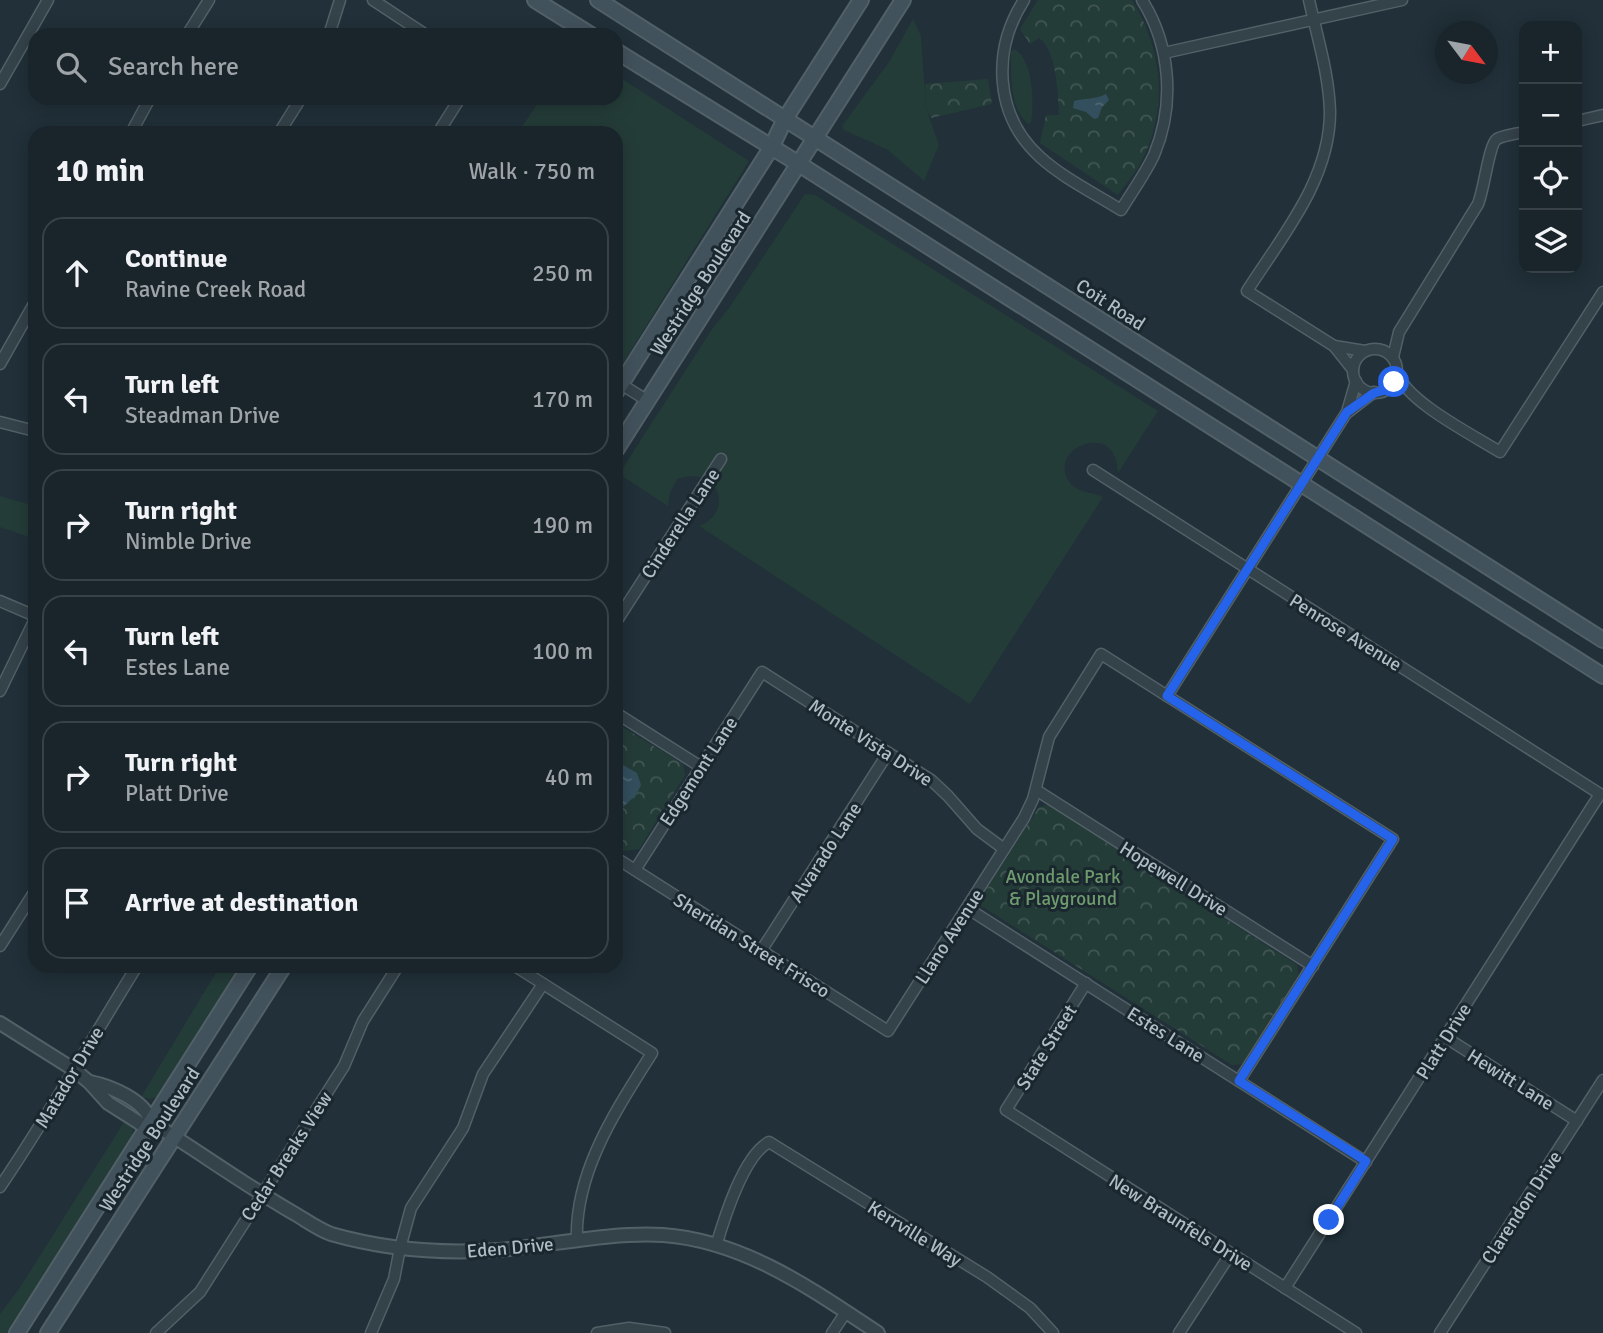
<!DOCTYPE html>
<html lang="en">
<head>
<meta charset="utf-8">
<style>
	:root { --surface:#19242b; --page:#222c33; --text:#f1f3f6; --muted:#9fa4a9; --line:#374147 }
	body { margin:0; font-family:Signika,sans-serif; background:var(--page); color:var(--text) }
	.controls { position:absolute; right:21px; top:21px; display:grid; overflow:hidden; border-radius:14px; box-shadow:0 4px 18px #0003 }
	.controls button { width:63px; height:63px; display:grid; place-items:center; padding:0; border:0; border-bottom:2px solid var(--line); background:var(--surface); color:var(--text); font:35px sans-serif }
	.compass { position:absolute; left:1435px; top:21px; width:63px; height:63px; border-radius:50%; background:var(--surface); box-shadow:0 4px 18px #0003; rotate:122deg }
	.stop { position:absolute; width:21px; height:21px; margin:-16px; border:5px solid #2563eb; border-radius:50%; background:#fff }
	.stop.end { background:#2563eb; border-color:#fff; box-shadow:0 2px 7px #0008 }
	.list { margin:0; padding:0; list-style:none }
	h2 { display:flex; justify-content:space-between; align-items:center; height:91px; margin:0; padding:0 28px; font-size:30px }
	h2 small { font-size:23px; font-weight:400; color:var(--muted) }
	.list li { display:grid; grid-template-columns:46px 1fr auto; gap:21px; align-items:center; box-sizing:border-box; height:112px; margin:0 14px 14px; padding:0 14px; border:2px solid var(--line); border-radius:21px }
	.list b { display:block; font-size:26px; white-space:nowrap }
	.list p { margin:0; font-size:23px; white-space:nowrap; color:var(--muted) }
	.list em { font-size:23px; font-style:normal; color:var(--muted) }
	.icon { flex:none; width:38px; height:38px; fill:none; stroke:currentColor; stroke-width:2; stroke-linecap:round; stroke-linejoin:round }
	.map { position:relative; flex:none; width:1603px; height:1333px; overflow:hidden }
	.search { position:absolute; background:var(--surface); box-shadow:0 4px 18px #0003; left:28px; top:28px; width:595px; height:77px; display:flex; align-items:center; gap:18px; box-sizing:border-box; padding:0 24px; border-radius:21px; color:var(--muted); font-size:26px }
	.panel { position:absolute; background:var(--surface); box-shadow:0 4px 18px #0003; left:28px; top:126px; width:595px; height:847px; border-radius:21px }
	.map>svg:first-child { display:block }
	.grass { fill:#243c38 }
	.park { fill:url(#park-crowns) }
	.water { fill:url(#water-ripples) }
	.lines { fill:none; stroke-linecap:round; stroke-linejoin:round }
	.minor-casing { stroke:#526067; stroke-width:13 }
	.tertiary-casing { stroke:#526067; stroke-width:16 }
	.secondary-casing { stroke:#526067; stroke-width:18 }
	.minor { stroke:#344249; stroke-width:10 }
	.tertiary { stroke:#344249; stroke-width:12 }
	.secondary { stroke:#42525c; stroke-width:14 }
	.route { stroke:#2563eb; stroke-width:9 }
	.labels { text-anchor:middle; stroke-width:6; stroke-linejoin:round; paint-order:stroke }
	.street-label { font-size:19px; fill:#afbdc5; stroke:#1a272e }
	.park-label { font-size:19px; fill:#6e9b6e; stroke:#1a272e }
</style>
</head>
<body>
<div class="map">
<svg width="1603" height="1333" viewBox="0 0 1603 1333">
	<defs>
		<pattern id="park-crowns" width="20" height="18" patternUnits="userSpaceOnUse" patternTransform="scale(1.75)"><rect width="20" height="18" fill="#243c38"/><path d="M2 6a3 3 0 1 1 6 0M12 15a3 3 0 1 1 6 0" fill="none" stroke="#415653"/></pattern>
		<pattern id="water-ripples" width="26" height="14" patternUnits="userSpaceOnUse" patternTransform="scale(1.75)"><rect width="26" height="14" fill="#334f5e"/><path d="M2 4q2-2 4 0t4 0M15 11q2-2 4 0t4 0" fill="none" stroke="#4e6674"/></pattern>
	</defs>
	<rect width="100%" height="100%" fill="#213039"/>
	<!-- grass -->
	<g class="grass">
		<path d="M913 19 921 36 926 108 939 145 924 181 888 150 844 130 842 126 889 62Z"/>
		<path d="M1014 49C1034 59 1034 104 1031 123L1028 124C1009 107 1011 75 1011 52Z"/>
		<path d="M616 75 749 161 623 363 616 361V133H518L541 98H616Z"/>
		<path d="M805 194 815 195 1158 411 1118 473C1117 468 1117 462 1115 457 1103 425 1044 453 1072 485 1080 493 1093 492 1103 497L970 704 699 526C734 513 721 464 677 479L670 493 668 506 619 474 712 329 729 308Z"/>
		<path d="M0 496 35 506V539L0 527Z"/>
		<path d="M220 966H242L159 1096 151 1099 141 1097Z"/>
		<path d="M126 1119 133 1125 132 1139 8 1333H0V1314L19 1289Z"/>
	</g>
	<!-- park -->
	<g class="park">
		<path d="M1038 0H1132C1163 50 1169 111 1140 164 1134 175 1125 185 1118 195L1040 143 1046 115H1059C1058 95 1057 50 1039 38L1030 44 1020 29Z"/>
		<path d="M988 79 992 104 931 118 926 108 925 84Z"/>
		<path d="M616 723 683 764 685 775 639 849 623 851 616 846Z"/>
		<path d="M1048 805 1297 965 1298 975 1242 1064 1232 1065 980 905 981 898 1039 807Z"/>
	</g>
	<!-- water -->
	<g class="water">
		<path d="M1106 94 1109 100 1102 107 1098 118 1094 119 1086 112 1073 108 1074 101C1085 98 1094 100 1106 94Z"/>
		<path d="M616 761 637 773 641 785 636 795 621 809H616Z"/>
	</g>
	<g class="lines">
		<defs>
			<g id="minor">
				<path d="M373 0 426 35"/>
				<path d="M1024 0C992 50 994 115 1040 157 1063 178 1094 193 1121 210 1132 192 1145 174 1154 155 1175 105 1171 46 1142 0"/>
				<path d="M1309 0C1317 36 1329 74 1330 112 1330 180 1282 236 1247 291L1334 346 1353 370"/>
				<path d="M187 35 209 0"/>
				<path d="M329 35 340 0"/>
				<path d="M1164 53 1402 0"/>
				<path d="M0 84 48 0"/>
				<path d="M1577 121 1603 115"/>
				<path d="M131 133 150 98"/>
				<path d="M279 133 301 98"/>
				<path d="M438 133 460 98"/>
				<path d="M1334 346 1365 351"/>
				<circle cx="1375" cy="371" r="22"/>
				<path d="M1393 357 1399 332 1478 204C1484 190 1489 144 1497 139 1504 135 1516 134 1524 132"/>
				<path d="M0 364 35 302"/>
				<path d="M1397 372C1405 401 1473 435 1500 452L1603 292"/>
				<path d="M616 381 648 401"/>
				<path d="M1348 412 1374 392"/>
				<path d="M0 422 35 431"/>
				<path d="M1093 470 1600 794 1285 1288"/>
				<path d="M0 601 35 616"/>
				<path d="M616 622 721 459"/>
				<path d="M0 691 35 619"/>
				<path d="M1167 696 1347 412 1356 381"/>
				<path d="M616 713 701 767"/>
				<path d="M1036 790 1313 966"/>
				<path d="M616 858 888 1031 1024 818 1033 799 1049 737 1101 654 1393 839 1239 1081"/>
				<path d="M635 870 762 672 931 780 948 796 977 829 1004 849"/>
				<path d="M967 908 1366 1162"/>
				<path d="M0 946 35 891"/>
				<path d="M761 951 888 753"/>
				<path d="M515 966 652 1053C617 1109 574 1172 577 1241"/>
				<path d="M1086 983 1006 1110 1356 1333"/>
				<path d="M1445 1037 1577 1121"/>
				<path d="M0 1187C49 1115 91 1040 137 966"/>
				<path d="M716 1246C724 1219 743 1156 769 1142L987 1277 1030 1308 1053 1333"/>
				<path d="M156 1333 200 1292 344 1066 363 1021 398 966"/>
				<path d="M371 1333 394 1279 400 1248 411 1208 463 1128 483 1074 543 984"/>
				<path d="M597 1333 629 1328 665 1333"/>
				<path d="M832 1333 846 1312"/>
				<path d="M1179 1333 1231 1253"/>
				<path d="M1440 1333 1603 1080"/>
			</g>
			<g id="tertiary">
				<path d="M0 1023 73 1069 89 1082 108 1103 138 1122 142 1125 151 1122C198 1151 242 1183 290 1211 303 1218 317 1229 331 1234 387 1250 442 1254 499 1250 554 1245 609 1232 663 1235 745 1241 813 1290 878 1333"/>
				<path d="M90 1082C110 1086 145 1100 151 1122"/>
			</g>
			<g id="secondary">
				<path d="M535 0 591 35"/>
				<path d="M598 0 1603 640"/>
				<path d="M616 51 799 164 1603 676"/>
				<path d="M616 392 771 148 785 119 861 0"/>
				<path d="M616 450 903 0"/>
				<path d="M17 1333 250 966"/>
				<path d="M48 1333 284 966"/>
			</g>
		</defs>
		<!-- minor casing -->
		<use href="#minor" class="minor-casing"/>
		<!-- tertiary casing -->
		<use href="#tertiary" class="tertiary-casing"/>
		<!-- secondary casing -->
		<use href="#secondary" class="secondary-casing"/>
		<!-- minor -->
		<use href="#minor" class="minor"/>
		<!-- tertiary -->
		<use href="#tertiary" class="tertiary"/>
		<!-- secondary -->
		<use href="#secondary" class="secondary"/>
	</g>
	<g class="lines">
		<!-- route -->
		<path class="route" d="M1329 1220 1366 1161 1239 1081 1393 839 1167 696 1347 412 1374 393 1385 390 1394 382"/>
	</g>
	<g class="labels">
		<!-- street labels -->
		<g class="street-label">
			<text transform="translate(700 283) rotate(-57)" y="7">Westridge Boulevard</text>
			<text transform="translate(1111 304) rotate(33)" y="7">Coit Road</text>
			<text transform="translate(680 523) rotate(-57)" y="7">Cinderella Lane</text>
			<text transform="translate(1346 632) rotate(32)" y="7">Penrose Avenue</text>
			<text transform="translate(871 742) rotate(33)" y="7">Monte Vista Drive</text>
			<text transform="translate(698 771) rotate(-57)" y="7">Edgemont Lane</text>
			<text transform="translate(825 852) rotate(-57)" y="7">Alvarado Lane</text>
			<text transform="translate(1174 878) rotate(32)" y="7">Hopewell Drive</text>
			<text transform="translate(949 936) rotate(-57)" y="7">Llano Avenue</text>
			<text transform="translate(752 945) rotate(32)" y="7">Sheridan Street Frisco</text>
			<text transform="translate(1166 1034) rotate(32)" y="7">Estes Lane</text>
			<text transform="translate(1443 1041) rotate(-58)" y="7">Platt Drive</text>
			<text transform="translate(1046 1047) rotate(-58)" y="7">State Street</text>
			<text transform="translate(69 1077) rotate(-59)" y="7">Matador Drive</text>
			<text transform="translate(1511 1079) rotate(32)" y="7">Hewitt Lane</text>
			<text transform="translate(149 1139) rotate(-57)" y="7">Westridge Boulevard</text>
			<text transform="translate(286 1156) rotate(-57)" y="7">Cedar Breaks View</text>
			<text transform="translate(1521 1207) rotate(-57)" y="7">Clarendon Drive</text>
			<text transform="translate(1181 1222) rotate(32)" y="7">New Braunfels Drive</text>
			<text transform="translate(915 1233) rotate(32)" y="7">Kerrville Way</text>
			<text transform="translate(510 1247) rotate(-5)" y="7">Eden Drive</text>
		</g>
		<!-- park labels -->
		<g class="park-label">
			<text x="1063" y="883">Avondale Park<tspan x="1063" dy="22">&amp; Playground</tspan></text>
		</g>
	</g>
</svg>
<div class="controls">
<button>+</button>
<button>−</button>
<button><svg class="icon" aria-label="locate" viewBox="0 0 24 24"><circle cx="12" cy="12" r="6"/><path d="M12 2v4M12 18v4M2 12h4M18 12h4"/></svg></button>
<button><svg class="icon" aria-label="layers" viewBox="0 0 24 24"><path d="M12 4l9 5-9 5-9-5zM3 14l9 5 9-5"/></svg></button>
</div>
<svg class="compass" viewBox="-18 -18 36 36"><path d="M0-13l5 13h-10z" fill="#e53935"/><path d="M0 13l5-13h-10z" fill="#9fa4a9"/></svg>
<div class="stop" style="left:1394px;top:382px"></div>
<div class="stop end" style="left:1329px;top:1220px"></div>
<div class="search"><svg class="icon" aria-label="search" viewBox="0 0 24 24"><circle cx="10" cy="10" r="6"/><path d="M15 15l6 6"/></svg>Search here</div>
<section class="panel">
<h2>10 min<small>Walk · 750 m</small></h2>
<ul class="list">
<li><svg class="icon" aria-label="ahead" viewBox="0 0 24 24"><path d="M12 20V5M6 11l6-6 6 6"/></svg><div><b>Continue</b><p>Ravine Creek Road</p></div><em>250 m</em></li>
<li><svg class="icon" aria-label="left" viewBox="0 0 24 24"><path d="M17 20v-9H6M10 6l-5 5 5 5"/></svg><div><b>Turn left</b><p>Steadman Drive</p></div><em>170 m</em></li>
<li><svg class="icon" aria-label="right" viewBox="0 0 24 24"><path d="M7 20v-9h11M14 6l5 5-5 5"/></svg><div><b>Turn right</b><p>Nimble Drive</p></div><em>190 m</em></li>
<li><svg class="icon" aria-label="left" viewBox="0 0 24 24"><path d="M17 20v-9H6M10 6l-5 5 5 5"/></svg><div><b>Turn left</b><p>Estes Lane</p></div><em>100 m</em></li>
<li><svg class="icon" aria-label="right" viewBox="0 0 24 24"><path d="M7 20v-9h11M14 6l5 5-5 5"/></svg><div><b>Turn right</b><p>Platt Drive</p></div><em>40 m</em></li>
<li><svg class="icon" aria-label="arrive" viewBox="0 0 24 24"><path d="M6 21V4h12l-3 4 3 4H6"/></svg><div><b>Arrive at destination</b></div></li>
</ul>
</section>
</div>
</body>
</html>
